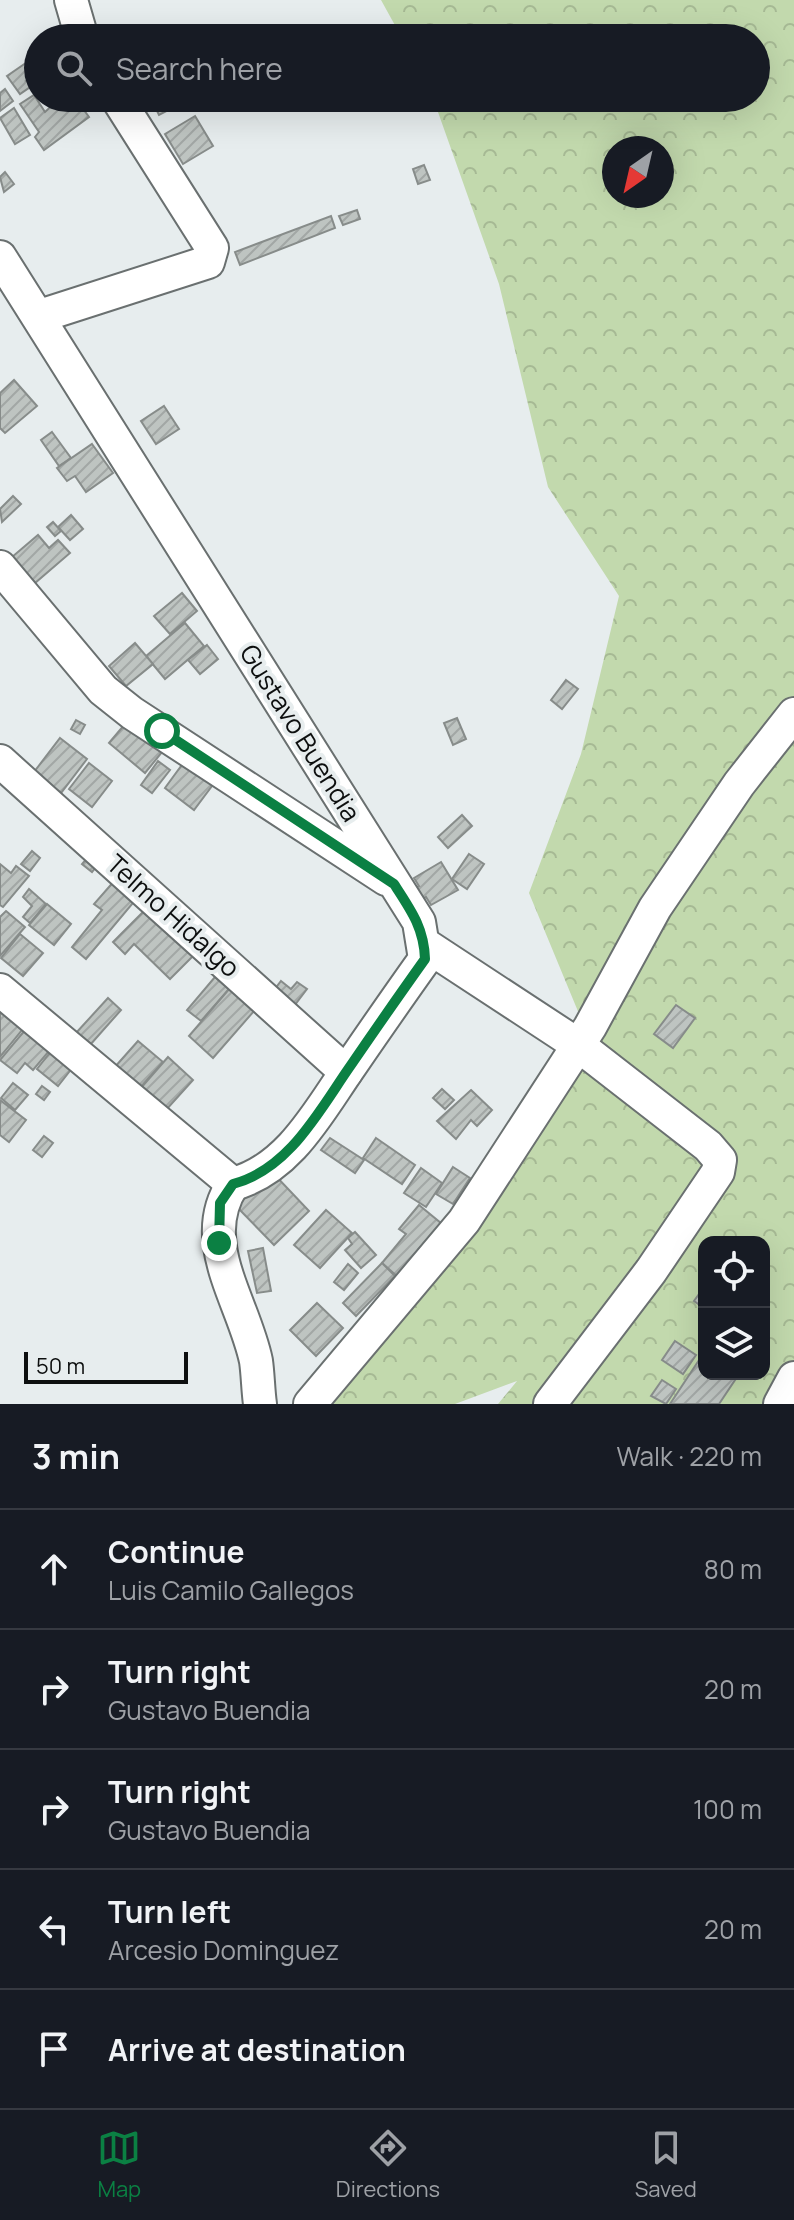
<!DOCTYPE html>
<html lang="en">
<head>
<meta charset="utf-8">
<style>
	:root { --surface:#171b24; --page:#242831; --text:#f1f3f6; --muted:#9ea1a6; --line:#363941; --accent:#0b8043 }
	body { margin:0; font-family:Manrope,sans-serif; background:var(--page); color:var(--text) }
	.controls { position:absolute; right:24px; bottom:24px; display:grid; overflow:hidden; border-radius:16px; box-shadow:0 8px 32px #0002 }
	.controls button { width:72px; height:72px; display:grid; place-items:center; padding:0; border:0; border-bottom:2px solid var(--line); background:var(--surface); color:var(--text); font:40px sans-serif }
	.compass { position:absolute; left:602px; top:136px; width:72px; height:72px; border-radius:50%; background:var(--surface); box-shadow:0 8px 32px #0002; rotate:214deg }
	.scale { position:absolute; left:24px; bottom:20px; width:164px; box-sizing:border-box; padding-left:8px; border:4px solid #0d0f0f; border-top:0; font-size:22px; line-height:28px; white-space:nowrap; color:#0d0f0f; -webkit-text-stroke:6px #e7edee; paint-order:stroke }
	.stop { position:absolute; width:24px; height:24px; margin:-18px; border:6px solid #0b8043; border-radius:50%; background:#fff }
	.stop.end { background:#0b8043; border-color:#fff; box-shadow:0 2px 8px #0008 }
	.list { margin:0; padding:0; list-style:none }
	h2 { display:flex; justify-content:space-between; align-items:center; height:104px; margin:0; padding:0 32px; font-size:34px }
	h2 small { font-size:26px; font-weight:400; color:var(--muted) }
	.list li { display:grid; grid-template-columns:52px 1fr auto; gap:24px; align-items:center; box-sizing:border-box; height:120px; padding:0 32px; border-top:2px solid var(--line) }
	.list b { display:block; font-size:30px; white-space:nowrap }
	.list p { margin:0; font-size:26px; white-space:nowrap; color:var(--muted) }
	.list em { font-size:26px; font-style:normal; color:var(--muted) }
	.icon { flex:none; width:44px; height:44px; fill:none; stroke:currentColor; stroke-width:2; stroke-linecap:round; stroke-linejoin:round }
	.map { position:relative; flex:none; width:794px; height:1404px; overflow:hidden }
	.search { position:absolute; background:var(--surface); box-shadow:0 8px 32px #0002; left:24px; right:24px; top:24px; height:88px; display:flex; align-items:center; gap:20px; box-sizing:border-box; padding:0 28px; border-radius:44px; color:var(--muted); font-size:30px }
	.sheet { height:704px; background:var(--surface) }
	nav { display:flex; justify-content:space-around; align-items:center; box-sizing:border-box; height:112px; border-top:2px solid var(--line); background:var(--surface); font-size:22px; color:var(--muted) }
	nav a { display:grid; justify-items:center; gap:4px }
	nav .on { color:var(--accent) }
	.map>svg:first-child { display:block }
	.forest { fill:url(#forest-crowns); fill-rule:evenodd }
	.building { fill:url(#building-hatch); stroke:#878c8a; stroke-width:2 }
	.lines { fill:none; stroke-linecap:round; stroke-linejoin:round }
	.minor-casing { stroke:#6a7070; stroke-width:36 }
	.minor { stroke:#fff; stroke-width:32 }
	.route { stroke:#0b8043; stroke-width:10 }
	.labels { text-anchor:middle; stroke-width:8; stroke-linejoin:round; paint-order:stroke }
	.street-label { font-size:26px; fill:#0d0f0f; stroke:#e7edee }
</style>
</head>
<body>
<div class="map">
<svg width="794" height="1404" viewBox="0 0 794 1404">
	<defs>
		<pattern id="forest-crowns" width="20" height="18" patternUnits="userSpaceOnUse" patternTransform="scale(2)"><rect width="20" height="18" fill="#c2d9ad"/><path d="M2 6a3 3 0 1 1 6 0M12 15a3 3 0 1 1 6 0" fill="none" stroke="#a6b994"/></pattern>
		<pattern id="building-hatch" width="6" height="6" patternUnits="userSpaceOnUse" patternTransform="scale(2)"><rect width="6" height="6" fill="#bec4c1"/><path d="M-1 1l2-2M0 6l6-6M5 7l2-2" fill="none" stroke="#a2a7a5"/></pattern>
	</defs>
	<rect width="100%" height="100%" fill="#e7edee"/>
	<!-- forest -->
	<path class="forest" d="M381 0H794V1404H498L517 1381 455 1404H334L339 1372 594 1050 529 893 581 754 619 596 548 487 499 284 433 98H756V38H402ZM614 148H662V196H614ZM704 1242H764V1374H704Z"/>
	<!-- building -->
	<g class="building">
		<path d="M36 56 38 80 35 75 26 81 33 85 20 94 7 76Z"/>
		<path d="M5 89 13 101 0 111V93Z"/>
		<path d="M34 95 45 112 57 101 65 109 59 98H75L89 117 44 150 35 137 39 132 20 104Z"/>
		<path d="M157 98H180L182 103 159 115 152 101Z"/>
		<path d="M244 98H252L257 106 252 109Z"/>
		<path d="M14 108 30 135 15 144 0 118Z"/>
		<path d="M195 116 213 146 183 164 165 134Z"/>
		<path d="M424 165 430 180 418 184 413 169Z"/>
		<path d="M5 172 14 184 4 192 0 177Z"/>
		<path d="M357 210 360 219 343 225 339 216Z"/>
		<path d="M331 216 335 228 240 265 235 252Z"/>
		<path d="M14 380 37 406 5 433 0 428V393Z"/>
		<path d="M164 406 179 429 156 444 141 421Z"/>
		<path d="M52 432 71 458 59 466 41 440Z"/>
		<path d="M92 444 113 473 86 492 75 476 67 481 57 468Z"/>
		<path d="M13 496 21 504 2 522 0 509Z"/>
		<path d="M71 515 83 529 70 540 58 527Z"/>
		<path d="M53 522 61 531 55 536 47 527Z"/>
		<path d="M38 535 49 548 58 540 70 553 35 583 12 557Z"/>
		<path d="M182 593 197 611 170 634 154 616Z"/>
		<path d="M185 623 204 646 165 679 146 656Z"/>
		<path d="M135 643 153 664 126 686 109 666Z"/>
		<path d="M207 645 218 659 200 674 188 660Z"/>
		<path d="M566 680 578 689 562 709 551 700Z"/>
		<path d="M131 717 167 746 145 773 109 743Z"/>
		<path d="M457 718 466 739 453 745 444 723Z"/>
		<path d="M76 720 85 725 80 734 71 729Z"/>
		<path d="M60 738 87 759 61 793 34 772Z"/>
		<path d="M158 761 170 770 152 793 141 785Z"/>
		<path d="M184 762 218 778 194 810 165 788Z"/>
		<path d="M89 763 112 781 92 807 69 789Z"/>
		<path d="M462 815 472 826 448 848 438 837Z"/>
		<path d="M94 850 103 858 92 872 82 864Z"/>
		<path d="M32 851 40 858 30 871 21 864Z"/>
		<path d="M469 854 484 864 467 889 452 879Z"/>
		<path d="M441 862 458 890 431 905 426 897 420 901 413 889 419 886 414 878Z"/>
		<path d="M0 864 11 873 16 866 29 876 3 907 0 905Z"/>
		<path d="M116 879 138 897 86 959 72 947 102 910 94 904Z"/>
		<path d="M29 889 46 904 30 923 23 917 32 906 23 897Z"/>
		<path d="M47 904 71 924 54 945 29 925Z"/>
		<path d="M150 905 198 951 170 979 134 944 125 954 113 942Z"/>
		<path d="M6 911 25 927 0 956V917Z"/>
		<path d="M20 934 43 953 23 976 1 958Z"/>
		<path d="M215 977 229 989 201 1021 187 1010Z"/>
		<path d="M236 981 261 1003 213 1058 189 1036Z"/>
		<path d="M281 981 291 989 297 982 307 989 291 1010 271 994Z"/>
		<path d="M108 998 121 1010 90 1045 76 1033Z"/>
		<path d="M676 1005 695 1018 673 1048 654 1034Z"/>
		<path d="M0 1006 27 1024 0 1057Z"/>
		<path d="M30 1024 55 1044 33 1070 25 1063 17 1073 0 1060Z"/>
		<path d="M138 1041 163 1062 139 1089 114 1068Z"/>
		<path d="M52 1050 73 1067 58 1086 37 1069Z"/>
		<path d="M168 1057 193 1080 165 1111 140 1089Z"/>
		<path d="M13 1083 28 1095 15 1110 1 1098Z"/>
		<path d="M42 1086 50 1092 44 1100 36 1094Z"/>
		<path d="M442 1089 454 1100 445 1109 433 1098Z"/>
		<path d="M471 1090 492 1110 477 1126 471 1120 456 1139 437 1121Z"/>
		<path d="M0 1100 26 1120 9 1142 0 1135Z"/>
		<path d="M44 1136 53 1143 42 1157 33 1150Z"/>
		<path d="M330 1138 364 1160 355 1173 321 1150Z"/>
		<path d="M376 1138 415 1165 402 1184 363 1158Z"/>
		<path d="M453 1167 470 1178 453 1204 436 1194Z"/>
		<path d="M421 1168 442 1183 426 1207 404 1193Z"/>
		<path d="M272 1172 309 1211 274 1245 236 1206Z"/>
		<path d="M419 1205 442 1224 398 1277 382 1263 406 1234 399 1229Z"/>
		<path d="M326 1210 352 1233 320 1268 294 1245Z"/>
		<path d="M355 1232 376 1255 361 1268 345 1250 352 1244 348 1238Z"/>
		<path d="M263 1248 271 1291 257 1293 248 1251Z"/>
		<path d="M382 1263 395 1276 356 1316 343 1303Z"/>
		<path d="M348 1264 358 1273 344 1290 334 1282Z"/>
		<path d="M704 1287V1308L694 1301Z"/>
		<path d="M317 1303 343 1328 316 1356 290 1330Z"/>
		<path d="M675 1341 696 1355 683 1374 662 1360Z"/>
		<path d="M703 1354 704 1374 737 1377 719 1404H670Z"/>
		<path d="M662 1380 676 1389 666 1404 651 1396Z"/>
	</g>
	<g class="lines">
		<defs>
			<g id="minor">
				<path d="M71 0 82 38"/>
				<path d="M0 257 419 922 425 959C400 994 375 1030 351 1065 320 1109 290 1169 233 1184"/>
				<path d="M40 316 208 262 212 248 117 98"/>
				<path d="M0 567 103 690 132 713 386 879"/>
				<path d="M0 761 346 1072"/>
				<path d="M424 944 578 1045 708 1146 720 1160 718 1172 651 1271 550 1404"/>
				<path d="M0 990 233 1184"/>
				<path d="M233 1184C195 1241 244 1302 256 1361 258 1375 258 1390 260 1404"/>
				<path d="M310 1404 464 1221 590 1027 655 908 739 784 794 714"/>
				<path d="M780 1404 794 1378"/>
			</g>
		</defs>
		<!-- minor casing -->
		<use href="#minor" class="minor-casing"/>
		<!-- minor -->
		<use href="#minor" class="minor"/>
	</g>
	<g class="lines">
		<!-- route -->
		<path class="route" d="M162 731 394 884C411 910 424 928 425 959 400 994 375 1030 351 1065 320 1109 290 1169 233 1184L220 1203 219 1243"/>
	</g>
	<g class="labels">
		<!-- street labels -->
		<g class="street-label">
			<text transform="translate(300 733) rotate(58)" y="9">Gustavo Buendia</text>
			<text transform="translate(173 916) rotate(42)" y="9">Telmo Hidalgo</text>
		</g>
	</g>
</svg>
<div class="controls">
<button><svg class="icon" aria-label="locate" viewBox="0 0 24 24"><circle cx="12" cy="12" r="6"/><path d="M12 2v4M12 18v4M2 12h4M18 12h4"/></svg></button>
<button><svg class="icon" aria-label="layers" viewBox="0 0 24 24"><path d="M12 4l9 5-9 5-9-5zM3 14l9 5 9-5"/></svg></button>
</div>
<svg class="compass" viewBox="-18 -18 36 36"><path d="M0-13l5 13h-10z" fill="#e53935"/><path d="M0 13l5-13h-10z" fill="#9ea1a6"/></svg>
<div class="scale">50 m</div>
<div class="stop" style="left:162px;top:731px"></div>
<div class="stop end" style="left:219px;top:1243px"></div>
<div class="search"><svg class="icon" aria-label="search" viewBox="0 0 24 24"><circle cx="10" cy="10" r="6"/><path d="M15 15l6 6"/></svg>Search here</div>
</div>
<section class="sheet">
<h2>3 min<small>Walk · 220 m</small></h2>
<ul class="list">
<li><svg class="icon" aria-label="ahead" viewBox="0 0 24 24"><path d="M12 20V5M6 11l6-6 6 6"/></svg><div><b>Continue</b><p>Luis Camilo Gallegos</p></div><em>80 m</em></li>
<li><svg class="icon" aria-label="right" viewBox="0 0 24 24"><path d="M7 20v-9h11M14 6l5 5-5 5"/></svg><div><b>Turn right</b><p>Gustavo Buendia</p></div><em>20 m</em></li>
<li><svg class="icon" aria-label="right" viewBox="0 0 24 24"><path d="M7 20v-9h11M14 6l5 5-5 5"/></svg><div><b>Turn right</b><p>Gustavo Buendia</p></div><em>100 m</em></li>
<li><svg class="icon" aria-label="left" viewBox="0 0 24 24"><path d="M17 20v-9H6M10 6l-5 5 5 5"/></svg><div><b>Turn left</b><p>Arcesio Dominguez</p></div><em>20 m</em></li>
<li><svg class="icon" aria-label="arrive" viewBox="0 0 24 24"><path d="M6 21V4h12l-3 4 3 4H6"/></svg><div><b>Arrive at destination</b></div></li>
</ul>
</section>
<nav>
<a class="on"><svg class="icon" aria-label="map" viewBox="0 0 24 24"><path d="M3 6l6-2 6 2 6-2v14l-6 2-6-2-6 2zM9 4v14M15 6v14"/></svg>Map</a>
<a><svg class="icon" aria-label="directions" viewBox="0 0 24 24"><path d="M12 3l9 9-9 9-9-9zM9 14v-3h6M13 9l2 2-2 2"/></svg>Directions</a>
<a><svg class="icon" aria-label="saved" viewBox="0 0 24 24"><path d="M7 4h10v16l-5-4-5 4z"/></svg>Saved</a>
</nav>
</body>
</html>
